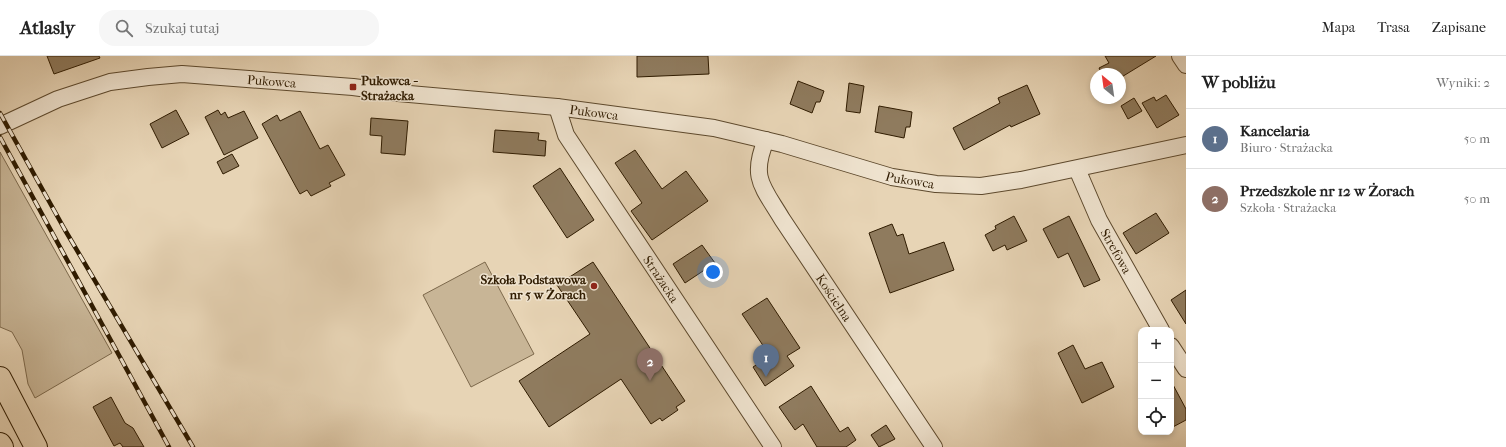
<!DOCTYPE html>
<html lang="pl">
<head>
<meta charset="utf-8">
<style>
	:root { --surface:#fff; --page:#f6f6f6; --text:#222; --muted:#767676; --line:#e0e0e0; --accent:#db2777 }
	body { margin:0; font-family:"IM FELL French Canon",serif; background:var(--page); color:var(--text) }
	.controls { position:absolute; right:12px; bottom:12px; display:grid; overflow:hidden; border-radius:8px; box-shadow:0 2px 6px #0003 }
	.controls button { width:36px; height:36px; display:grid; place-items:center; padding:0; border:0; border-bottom:1px solid var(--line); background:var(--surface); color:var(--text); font:20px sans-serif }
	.compass { position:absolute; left:1090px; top:12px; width:36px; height:36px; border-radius:50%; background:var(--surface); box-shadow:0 2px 6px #0003; rotate:331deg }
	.you { position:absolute; left:713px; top:216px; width:14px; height:14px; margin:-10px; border:3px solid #fff; border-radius:50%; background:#1a73e8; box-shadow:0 0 0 6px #1a73e833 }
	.badge { display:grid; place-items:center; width:26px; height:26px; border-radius:50%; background:var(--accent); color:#fff; font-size:13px; font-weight:700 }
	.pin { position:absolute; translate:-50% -33px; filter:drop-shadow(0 1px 2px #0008) }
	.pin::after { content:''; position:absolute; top:21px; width:14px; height:12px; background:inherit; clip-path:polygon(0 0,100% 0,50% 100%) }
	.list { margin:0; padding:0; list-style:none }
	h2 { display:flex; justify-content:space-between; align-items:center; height:52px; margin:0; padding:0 16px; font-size:17px }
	h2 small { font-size:13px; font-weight:400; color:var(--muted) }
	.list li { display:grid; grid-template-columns:26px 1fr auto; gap:12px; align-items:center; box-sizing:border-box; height:60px; padding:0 16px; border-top:1px solid var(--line) }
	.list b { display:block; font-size:15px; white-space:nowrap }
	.list p { margin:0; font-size:13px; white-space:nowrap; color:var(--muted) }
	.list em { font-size:13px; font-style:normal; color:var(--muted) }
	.icon { flex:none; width:22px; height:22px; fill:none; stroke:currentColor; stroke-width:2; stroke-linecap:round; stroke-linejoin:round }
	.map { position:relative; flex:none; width:1186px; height:391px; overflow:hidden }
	header { display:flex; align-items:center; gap:24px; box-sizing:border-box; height:56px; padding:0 20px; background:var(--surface); border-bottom:1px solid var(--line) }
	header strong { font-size:19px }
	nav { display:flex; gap:22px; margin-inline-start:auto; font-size:14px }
	.search { width:280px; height:36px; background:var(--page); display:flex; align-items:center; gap:10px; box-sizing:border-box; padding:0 14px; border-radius:16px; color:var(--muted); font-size:15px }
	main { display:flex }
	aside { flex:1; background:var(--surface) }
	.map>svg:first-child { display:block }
	.green { fill:#c8b596; stroke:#7c684b }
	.building { fill:#8f7b5e; stroke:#2f1b00 }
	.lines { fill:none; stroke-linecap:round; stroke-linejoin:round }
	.street-casing { stroke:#5d492d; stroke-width:18 }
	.primary-casing { stroke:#2f1b00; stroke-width:24 }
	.street { stroke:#efe3cf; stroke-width:16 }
	.primary { stroke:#e7d4b5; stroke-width:22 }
	.rail-casing { stroke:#2f1b00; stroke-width:4.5 }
	.rail { stroke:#efe3cf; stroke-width:3; stroke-dasharray:9; stroke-linecap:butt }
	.poi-dot { fill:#8f2418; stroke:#efe3cf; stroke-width:1.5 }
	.labels { text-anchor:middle; stroke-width:3; stroke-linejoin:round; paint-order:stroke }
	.street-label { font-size:13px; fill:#2f1b00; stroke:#efe3cf }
	.poi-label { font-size:13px; font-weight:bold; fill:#2f1b00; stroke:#efe3cf; text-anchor:start }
</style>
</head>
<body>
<header>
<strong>Atlasly</strong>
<div class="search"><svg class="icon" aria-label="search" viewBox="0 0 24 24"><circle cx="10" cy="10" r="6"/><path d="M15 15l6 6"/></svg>Szukaj tutaj</div>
<nav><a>Mapa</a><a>Trasa</a><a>Zapisane</a></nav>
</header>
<main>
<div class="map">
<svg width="1186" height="391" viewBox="0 0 1186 391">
	<rect width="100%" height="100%" fill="#e7d4b5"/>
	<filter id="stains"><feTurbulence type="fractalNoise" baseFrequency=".005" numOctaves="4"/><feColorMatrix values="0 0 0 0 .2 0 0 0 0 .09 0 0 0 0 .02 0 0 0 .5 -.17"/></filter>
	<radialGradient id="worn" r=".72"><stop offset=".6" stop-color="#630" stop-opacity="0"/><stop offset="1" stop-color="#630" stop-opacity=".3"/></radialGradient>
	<!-- green -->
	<g class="green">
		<path d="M0 96 112 297 35 342 28 328 22 294 12 276 0 271Z"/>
		<path d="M485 206 534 298 471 331 423 239Z"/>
	</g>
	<!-- building -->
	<g class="building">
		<path d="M47 0H99L100 2 54 18Z"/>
		<path d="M637 0H708L709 18 637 21Z"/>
		<path d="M1105 0H1156L1120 22V18H1102L1099 12 1109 7Z"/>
		<path d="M798 25 824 35 820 46H816L812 57 790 48Z"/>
		<path d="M849 27 864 30 860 57 846 55Z"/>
		<path d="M1027 29 1040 58 1011 71 1010 69 964 94 953 72 1000 47 998 42Z"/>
		<path d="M1166 39 1179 59 1157 72 1142 47 1154 41 1156 45Z"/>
		<path d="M1134 42 1142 55 1128 63 1121 50Z"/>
		<path d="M879 50 912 56 910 71H906L904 82 875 76Z"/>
		<path d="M176 54 189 78 162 92 150 68Z"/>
		<path d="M218 54 221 59 225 56 228 62 244 55 258 82 224 99 205 61Z"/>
		<path d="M300 55 320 93 328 89 345 119 329 127 331 130 311 140 307 134 300 138 296 131 262 68 277 59 280 65Z"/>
		<path d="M371 62 408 65 405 99 381 97 382 80 370 79Z"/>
		<path d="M495 74 539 77 538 84 546 85 545 100 493 96Z"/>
		<path d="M635 94 662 133 686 115 708 145 652 184 631 155 642 147 615 107Z"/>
		<path d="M232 98 239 110 223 118 217 106Z"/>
		<path d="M560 112 594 164 567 182 533 130Z"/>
		<path d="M1156 157 1169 177 1136 198 1123 177Z"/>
		<path d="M1014 160 1027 185 1007 194 1005 189 993 195 985 179 996 173 995 170Z"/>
		<path d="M1069 160 1100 224 1084 231 1068 197 1058 202 1043 173Z"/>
		<path d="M892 168 897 180 903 178 909 198 944 186 954 214 890 237 869 177Z"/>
		<path d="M702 189 715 207 685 227 673 208Z"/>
		<path d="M593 206 685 345 676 351 678 354 662 365 660 362 651 368 621 323 549 371 519 325 590 278 557 229Z"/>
		<path d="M1186 234V268L1171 244Z"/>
		<path d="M767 242 800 292 787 300 794 310 765 330 753 311 770 300 742 258Z"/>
		<path d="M1073 289 1085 313 1102 306 1114 331 1082 347 1058 297Z"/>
		<path d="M1171 325 1186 353V364L1171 372Z"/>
		<path d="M811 330 840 376 848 371 856 384 846 391H817L803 368 795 374 779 351Z"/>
		<path d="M111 341 125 367 133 372 144 391H123L120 387 114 390 93 351Z"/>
		<path d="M886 369 895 383 879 391 871 379Z"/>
	</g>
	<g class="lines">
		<defs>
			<g id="street">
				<path d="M1180 0 1186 9"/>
				<path id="s1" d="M557 51 566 79 773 391"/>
				<path id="s2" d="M0 70 58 43 110 26 148 21 182 18 353 31 398 37 557 51 714 72 782 88 892 121 936 128 981 130 1021 124 1186 89"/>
				<path id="s3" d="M766 84C750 122 763 131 782 163L934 391"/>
				<path id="s4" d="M1077 113 1099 164 1161 274"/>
				<path d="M1171 290 1186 313"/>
			</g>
			<g id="primary">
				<path d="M0 322 36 391"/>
				<path d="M0 388 2 391"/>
			</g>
		</defs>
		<!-- street casing -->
		<use href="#street" class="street-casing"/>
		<!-- primary casing -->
		<use href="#primary" class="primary-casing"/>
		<!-- street -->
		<use href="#street" class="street"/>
		<!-- primary -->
		<use href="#primary" class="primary"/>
		<defs>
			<g id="rail">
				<path d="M0 57 65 174 193 391"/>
				<path d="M0 81 169 391"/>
			</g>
		</defs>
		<!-- rail casing -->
		<use href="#rail" class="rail-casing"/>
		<!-- rail -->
		<use href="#rail" class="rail"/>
	</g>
	<!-- markers -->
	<g class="poi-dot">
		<rect x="349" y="27" width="8" height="8" rx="2"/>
		<circle cx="594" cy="230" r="4"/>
	</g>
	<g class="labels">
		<!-- street labels -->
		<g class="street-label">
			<text dy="5" stroke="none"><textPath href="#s2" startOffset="281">Pukowca</textPath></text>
			<text dy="5" stroke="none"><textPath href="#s2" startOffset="605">Pukowca</textPath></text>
			<text dy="5" stroke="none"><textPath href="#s2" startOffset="929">Pukowca</textPath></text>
			<text dy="5" stroke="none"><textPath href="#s4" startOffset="91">Strefowa</textPath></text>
			<text dy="5" stroke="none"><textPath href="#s1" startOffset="202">Strażacka</textPath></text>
			<text dy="5" stroke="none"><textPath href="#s3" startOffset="180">Kościelna</textPath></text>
		</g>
		<!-- poi labels -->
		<g class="poi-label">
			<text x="361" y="29">Pukowca -<tspan x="361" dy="15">Strażacka</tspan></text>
			<text x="586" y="228" text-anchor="end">Szkoła Podstawowa<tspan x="586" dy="15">nr 5 w Żorach</tspan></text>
		</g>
	</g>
	<rect width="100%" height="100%" filter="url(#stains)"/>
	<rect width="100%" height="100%" fill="url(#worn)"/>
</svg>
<div class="controls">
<button>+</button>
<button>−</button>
<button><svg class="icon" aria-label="locate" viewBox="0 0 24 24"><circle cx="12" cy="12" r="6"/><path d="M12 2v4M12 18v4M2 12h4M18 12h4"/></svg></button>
</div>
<svg class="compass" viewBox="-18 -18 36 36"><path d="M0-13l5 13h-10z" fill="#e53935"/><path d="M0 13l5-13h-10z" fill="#767676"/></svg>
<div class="you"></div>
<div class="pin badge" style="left:766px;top:321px;background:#5c6f8a">1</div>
<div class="pin badge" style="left:650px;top:325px;background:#8d6e63">2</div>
</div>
<aside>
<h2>W pobliżu<small>Wyniki: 2</small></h2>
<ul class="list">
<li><span class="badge" style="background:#5c6f8a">1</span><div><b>Kancelaria</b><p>Biuro · Strażacka</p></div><em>50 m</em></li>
<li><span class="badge" style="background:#8d6e63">2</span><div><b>Przedszkole nr 12 w Żorach</b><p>Szkoła · Strażacka</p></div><em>50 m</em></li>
</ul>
</aside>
</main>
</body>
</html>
